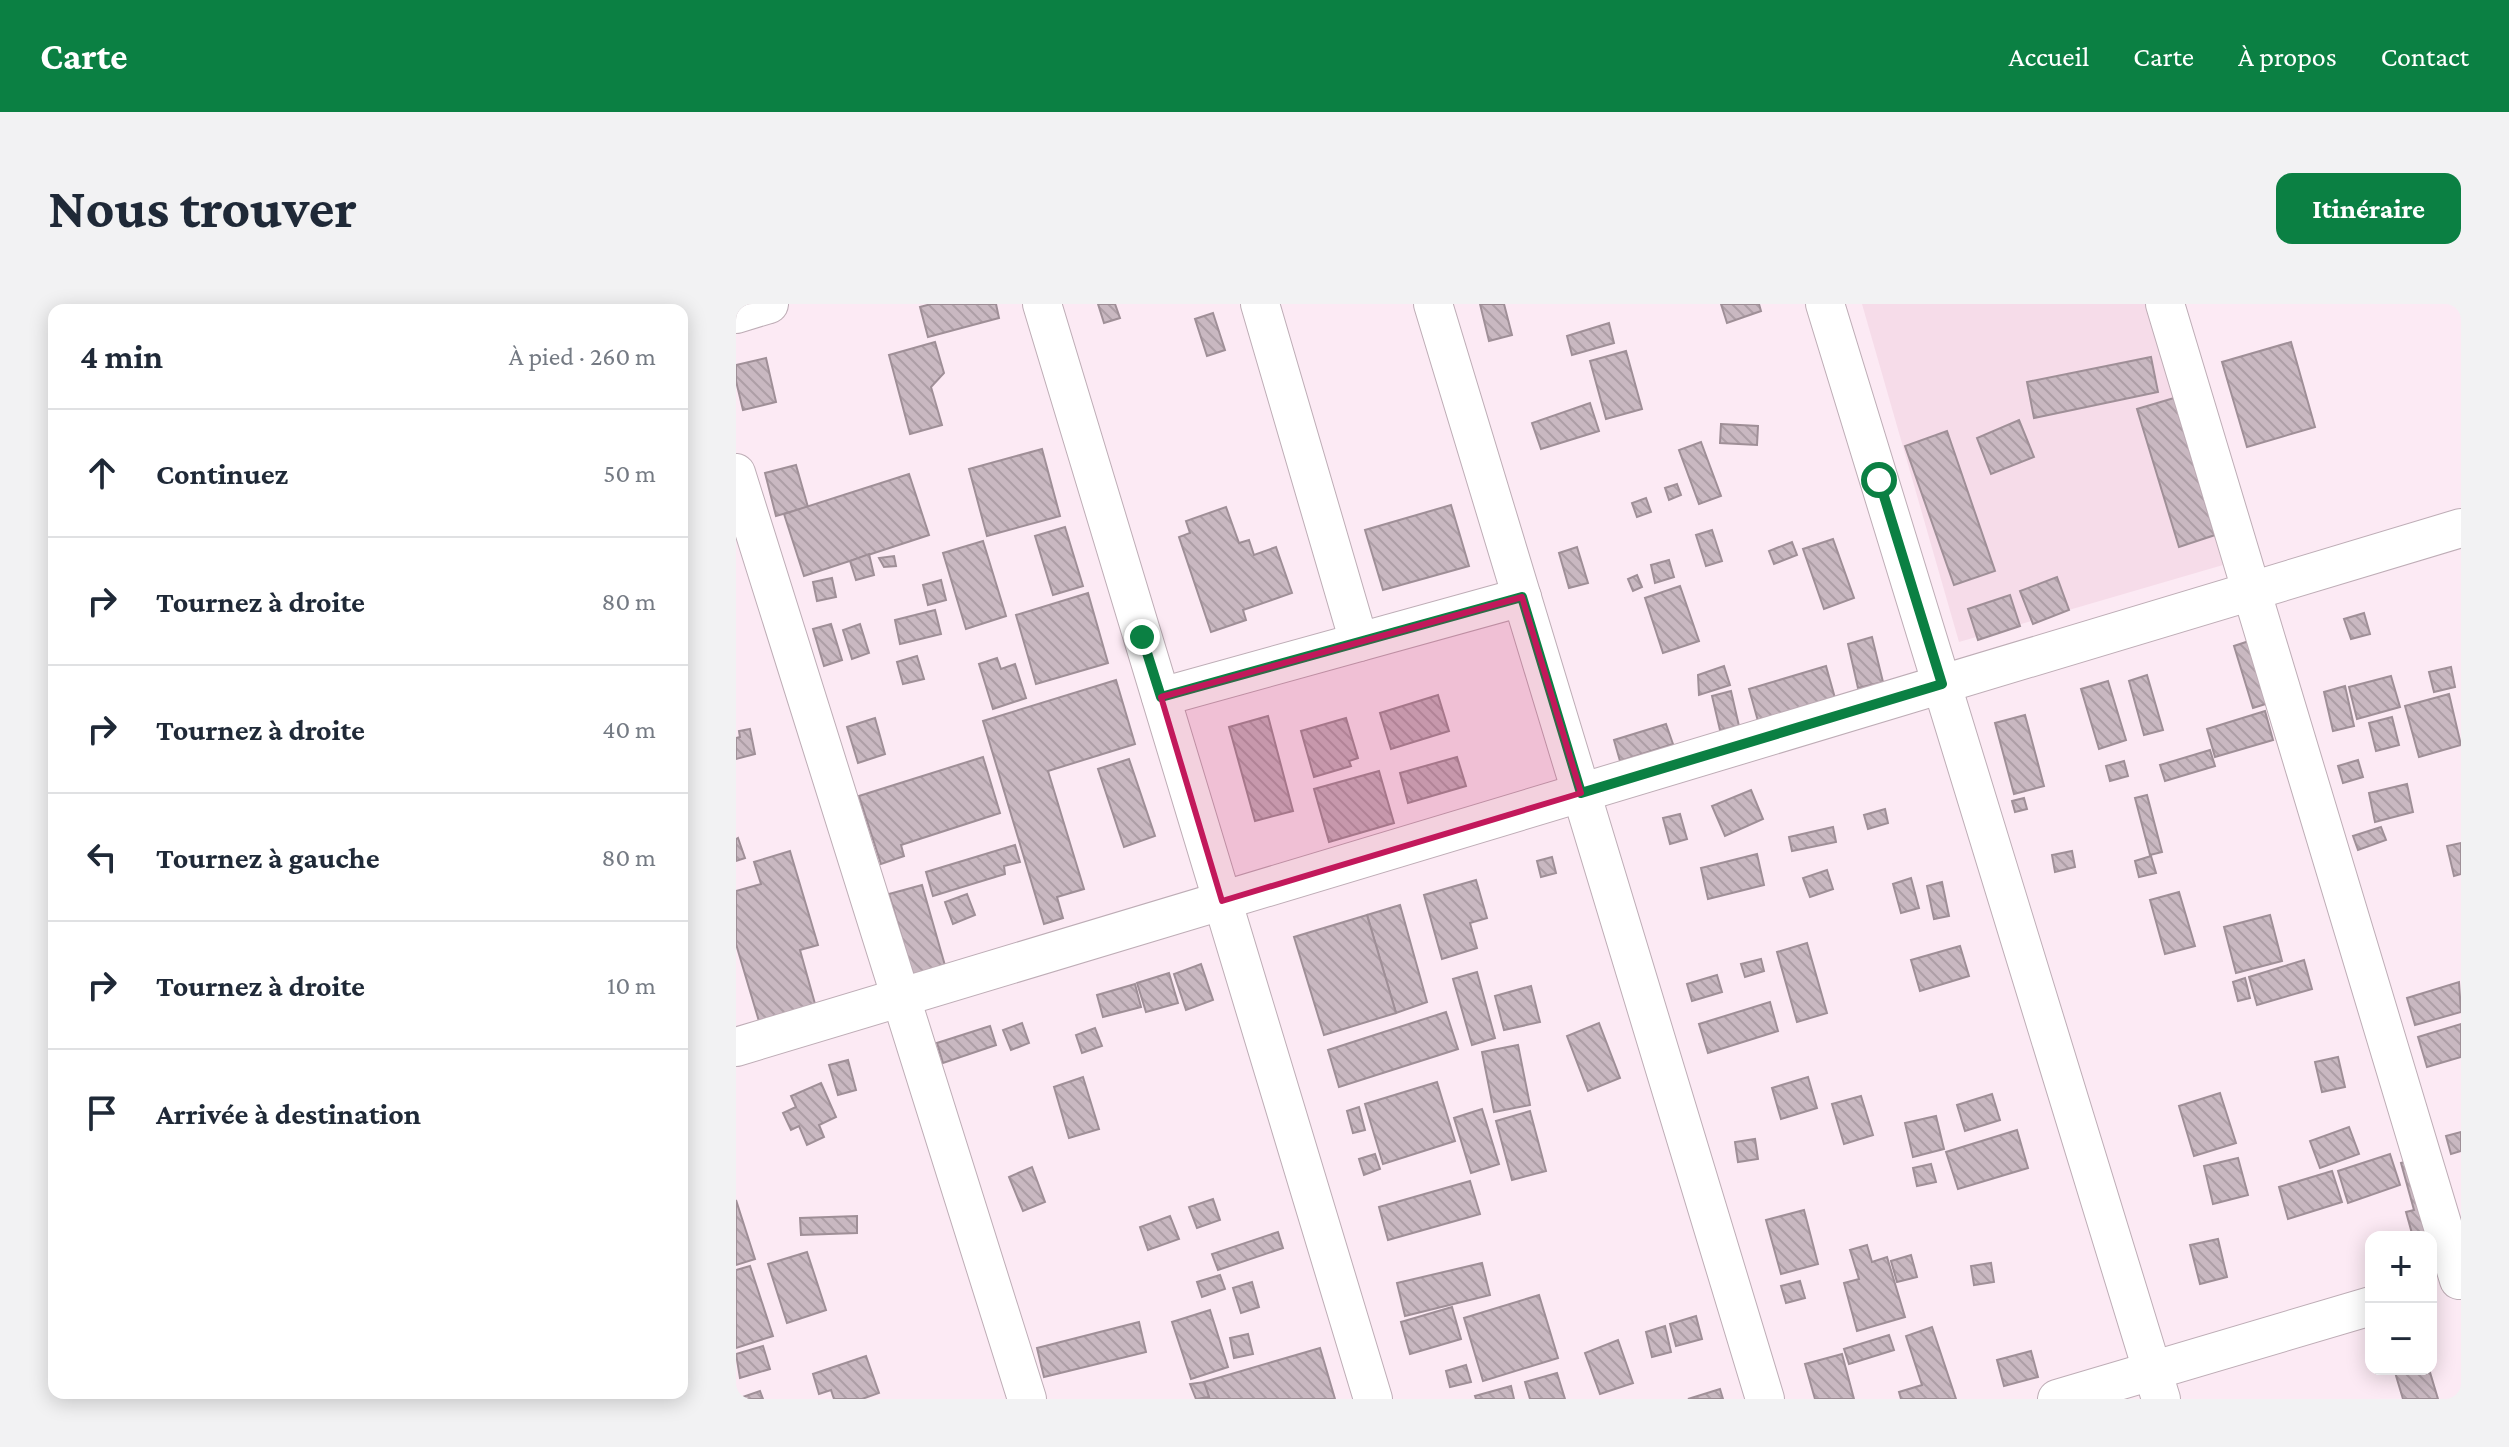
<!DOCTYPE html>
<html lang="fr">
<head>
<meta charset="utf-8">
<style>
	:root { --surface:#fff; --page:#f2f2f3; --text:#1f2937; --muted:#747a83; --line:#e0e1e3; --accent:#0b8043 }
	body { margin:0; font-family:"Crimson Pro",serif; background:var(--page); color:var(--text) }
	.controls { position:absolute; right:24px; bottom:24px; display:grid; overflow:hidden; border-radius:16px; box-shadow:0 4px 20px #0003 }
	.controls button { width:72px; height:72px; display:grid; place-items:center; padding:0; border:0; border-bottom:2px solid var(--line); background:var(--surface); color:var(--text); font:40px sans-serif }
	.stop { position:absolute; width:24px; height:24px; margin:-18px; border:6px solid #0b8043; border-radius:50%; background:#fff }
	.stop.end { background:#0b8043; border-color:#fff; box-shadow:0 2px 8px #0008 }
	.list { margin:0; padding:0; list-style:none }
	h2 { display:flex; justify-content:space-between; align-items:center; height:104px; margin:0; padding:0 32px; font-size:34px }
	h2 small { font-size:26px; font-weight:400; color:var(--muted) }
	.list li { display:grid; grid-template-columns:52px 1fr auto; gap:24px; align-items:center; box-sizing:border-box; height:128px; padding:0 32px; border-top:2px solid var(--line) }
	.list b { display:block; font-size:30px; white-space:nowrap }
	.list em { font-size:26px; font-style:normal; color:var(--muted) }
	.icon { flex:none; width:44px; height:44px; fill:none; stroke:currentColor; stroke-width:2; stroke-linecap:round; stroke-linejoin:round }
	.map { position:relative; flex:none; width:1725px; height:1095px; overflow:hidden; border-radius:16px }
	header { display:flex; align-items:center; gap:48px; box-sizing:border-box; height:112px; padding:0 40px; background:var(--accent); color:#fff }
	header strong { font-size:38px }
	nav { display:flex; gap:44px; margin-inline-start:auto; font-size:28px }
	.intro { display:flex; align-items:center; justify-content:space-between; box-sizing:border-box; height:192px; padding:0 48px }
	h1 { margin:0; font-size:56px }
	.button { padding:20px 36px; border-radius:16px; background:var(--accent); color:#fff; font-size:28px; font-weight:700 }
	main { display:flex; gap:48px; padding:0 48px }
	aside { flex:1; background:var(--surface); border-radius:16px; box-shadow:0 4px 20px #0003 }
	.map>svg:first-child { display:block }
	.built { fill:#f6dce9 }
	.building { fill:url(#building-back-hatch); stroke:#9f8f97; stroke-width:2 }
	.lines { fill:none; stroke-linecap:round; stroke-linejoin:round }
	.minor-casing { stroke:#beadb6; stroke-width:40 }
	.minor { stroke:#fff; stroke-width:38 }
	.route { stroke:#0b8043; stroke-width:10 }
	.marked { fill:#c2185b; fill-opacity:0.2; stroke:#c2185b; stroke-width:6; stroke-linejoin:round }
</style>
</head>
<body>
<header>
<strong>Carte</strong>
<nav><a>Accueil</a><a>Carte</a><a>À propos</a><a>Contact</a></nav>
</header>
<div class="intro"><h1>Nous trouver</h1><a class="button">Itinéraire</a></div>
<main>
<aside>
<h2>4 min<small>À pied · 260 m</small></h2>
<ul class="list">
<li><svg class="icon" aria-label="ahead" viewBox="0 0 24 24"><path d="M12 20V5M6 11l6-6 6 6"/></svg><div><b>Continuez</b></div><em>50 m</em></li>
<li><svg class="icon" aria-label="right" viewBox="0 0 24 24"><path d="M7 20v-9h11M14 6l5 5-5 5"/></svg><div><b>Tournez à droite</b></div><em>80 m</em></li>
<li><svg class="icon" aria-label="right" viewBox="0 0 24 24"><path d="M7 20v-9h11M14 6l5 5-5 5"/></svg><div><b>Tournez à droite</b></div><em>40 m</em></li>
<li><svg class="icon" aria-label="left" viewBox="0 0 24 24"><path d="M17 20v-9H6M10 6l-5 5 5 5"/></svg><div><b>Tournez à gauche</b></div><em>80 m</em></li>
<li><svg class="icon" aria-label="right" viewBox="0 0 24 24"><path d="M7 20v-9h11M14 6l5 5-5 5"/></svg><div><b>Tournez à droite</b></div><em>10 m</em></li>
<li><svg class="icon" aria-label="arrive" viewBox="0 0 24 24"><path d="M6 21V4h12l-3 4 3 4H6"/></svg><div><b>Arrivée à destination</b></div></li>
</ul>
</aside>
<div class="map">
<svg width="1725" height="1095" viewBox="0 0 1725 1095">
	<defs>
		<pattern id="building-back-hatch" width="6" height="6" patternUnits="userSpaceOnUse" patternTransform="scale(2)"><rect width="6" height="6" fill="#c9b8c1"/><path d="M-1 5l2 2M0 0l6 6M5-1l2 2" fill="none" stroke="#ad9ea6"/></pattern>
	</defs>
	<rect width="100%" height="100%" fill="#fceaf4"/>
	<!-- built -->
	<path class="built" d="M1126 0H1412L1487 261 1223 338Z"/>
	<!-- building -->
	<g class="building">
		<path d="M195 0H260L263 14 192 33 184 3Z"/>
		<path d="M362 0H379L384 14 368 19Z"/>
		<path d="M744 0H768L776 31 753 37Z"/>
		<path d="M985 0H1023L1025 7 991 19Z"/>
		<path d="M477 9 489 46 471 52 459 15Z"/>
		<path d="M873 19 878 39 836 51 831 32Z"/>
		<path d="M199 38 208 69 195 83 206 121 174 130 153 51Z"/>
		<path d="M1555 38 1579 123 1511 143 1486 58Z"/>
		<path d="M890 47 906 105 870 115 854 57Z"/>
		<path d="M1415 53 1422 88 1298 114 1291 78Z"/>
		<path d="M30 54 40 98 7 106 0 77V61Z"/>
		<path d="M1438 94 1479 231 1443 243 1401 105Z"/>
		<path d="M854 99 863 127 805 145 796 119Z"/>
		<path d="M1283 116 1298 153 1255 170 1241 134Z"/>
		<path d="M985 120 1022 122 1021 141 984 139Z"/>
		<path d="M1211 127 1259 267 1218 281 1169 142Z"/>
		<path d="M965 138 985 192 963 200 943 146Z"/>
		<path d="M306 145 324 212 251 232 233 165Z"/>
		<path d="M60 161 72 203 40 212 29 169Z"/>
		<path d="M173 170 193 231 68 272 48 210Z"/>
		<path d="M941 180 945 191 933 196 929 184Z"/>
		<path d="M910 194 915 208 901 213 896 199Z"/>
		<path d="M715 201 733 262 647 286 629 226Z"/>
		<path d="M490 203 503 239 513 236 518 251 540 243 556 289 507 306 510 316 475 328 443 233 454 229 450 217Z"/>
		<path d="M329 223 347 282 317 291 299 232Z"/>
		<path d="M976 226 986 257 970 262 960 231Z"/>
		<path d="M1097 235 1118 294 1088 305 1067 245Z"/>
		<path d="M247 237 270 312 230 325 207 249Z"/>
		<path d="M1056 238 1061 251 1038 260 1033 247Z"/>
		<path d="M841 243 852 279 833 284 823 249Z"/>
		<path d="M133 250 138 271 120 276 114 257Z"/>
		<path d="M158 252 160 262 148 263 143 254Z"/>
		<path d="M933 256 938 273 919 279 915 261Z"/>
		<path d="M901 271 906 283 897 287 892 275Z"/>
		<path d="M1321 273 1333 306 1297 320 1284 287Z"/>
		<path d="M96 274 100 293 81 297 77 278Z"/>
		<path d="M205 276 210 296 192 301 187 281Z"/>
		<path d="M944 282 963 337 927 349 909 294Z"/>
		<path d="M352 289 372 359 300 380 280 311Z"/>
		<path d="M1274 291 1284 322 1242 336 1232 305Z"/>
		<path d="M199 306 205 330 164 340 159 316Z"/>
		<path d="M1628 309 1634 330 1615 335 1608 315Z"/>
		<path d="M95 320 106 356 88 362 77 325Z"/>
		<path d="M124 320 133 349 116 355 107 326Z"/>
		<path d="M1136 333 1147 378 1122 384 1112 340Z"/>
		<path d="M1519 335 1539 397 1517 404 1498 342Z"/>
		<path d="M181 352 188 375 167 380 161 358Z"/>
		<path d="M261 354 265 365 279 360 290 394 257 405 243 360Z"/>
		<path d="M988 362 994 381 963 391 962 371Z"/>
		<path d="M1090 362 1099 394 1022 417 1013 385Z"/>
		<path d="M1715 363 1719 383 1698 388 1693 368Z"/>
		<path d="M1411 371 1427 426 1408 431 1393 377Z"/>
		<path d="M1655 372 1664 403 1621 415 1613 383Z"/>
		<path d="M380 376 399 440 312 467 348 585 321 593 327 614 308 620 247 417Z"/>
		<path d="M1372 377 1390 436 1363 445 1345 385Z"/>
		<path d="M1609 382 1618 422 1597 427 1588 388Z"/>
		<path d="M995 387 1003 422 984 426 976 392Z"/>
		<path d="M1713 390 1725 441 1683 453 1669 402Z"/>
		<path d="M702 391 713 427 655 445 644 409Z"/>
		<path d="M1529 407 1537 436 1479 453 1471 425Z"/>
		<path d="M1289 411 1308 482 1278 490 1259 419Z"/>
		<path d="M532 412 557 507 519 517 493 423Z"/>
		<path d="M1656 413 1663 441 1640 447 1633 419Z"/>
		<path d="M139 414 149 450 122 459 111 423Z"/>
		<path d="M610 414 622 454 613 457 615 462 578 473 565 427Z"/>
		<path d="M930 420 937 440 884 457 878 436Z"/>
		<path d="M14 425 19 450 0 455V434L4 433 3 427Z"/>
		<path d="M1474 446 1479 462 1429 477 1424 461Z"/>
		<path d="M247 453 264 509 165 541 168 552 145 560 123 492Z"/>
		<path d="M721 453 730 482 672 499 664 469Z"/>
		<path d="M393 455 419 532 388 543 362 465Z"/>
		<path d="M1622 456 1627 473 1607 479 1602 462Z"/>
		<path d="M1388 457 1392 472 1374 477 1370 462Z"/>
		<path d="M643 467 658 519 593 538 578 485Z"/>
		<path d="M1671 480 1677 508 1639 518 1633 489Z"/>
		<path d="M1015 486 1027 515 989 532 976 502Z"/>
		<path d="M1411 491 1426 548 1414 551 1399 494Z"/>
		<path d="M1288 494 1291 505 1279 508 1276 497Z"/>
		<path d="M1149 505 1152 519 1132 525 1128 511Z"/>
		<path d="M944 510 951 535 934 540 927 514Z"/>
		<path d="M1097 523 1100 538 1056 547 1053 533Z"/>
		<path d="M1645 523 1650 536 1622 546 1617 532Z"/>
		<path d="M2 534 9 554 0 557V535Z"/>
		<path d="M1725 539V570L1718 572 1711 542Z"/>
		<path d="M279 541 284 558 268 562 269 570 197 592 190 568Z"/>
		<path d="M54 547 82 641 64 646 81 707 25 724 0 640V587L25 580 18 558Z"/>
		<path d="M1336 547 1339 563 1319 568 1316 551Z"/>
		<path d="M1021 550 1028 581 972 595 965 564Z"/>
		<path d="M1415 552 1420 569 1403 573 1399 557Z"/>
		<path d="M816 553 820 569 805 573 801 557Z"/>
		<path d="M1091 566 1097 585 1074 593 1067 574Z"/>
		<path d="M1175 574 1183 604 1165 609 1157 580Z"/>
		<path d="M740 576 751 614 734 619 741 644 706 655 688 591Z"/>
		<path d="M1206 578 1213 612 1198 615 1191 582Z"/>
		<path d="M186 581 210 665 178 675 153 590Z"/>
		<path d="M1443 588 1459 642 1429 650 1414 596Z"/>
		<path d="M231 590 239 611 217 620 209 598Z"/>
		<path d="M664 601 691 698 660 709 631 611Z"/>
		<path d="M631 611 660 709 588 731 558 633Z"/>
		<path d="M1534 611 1546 657 1500 669 1488 623Z"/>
		<path d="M1071 639 1091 709 1061 718 1041 648Z"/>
		<path d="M1224 642 1233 672 1184 687 1175 656Z"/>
		<path d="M1025 655 1028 667 1009 673 1005 660Z"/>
		<path d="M1568 656 1576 685 1521 701 1513 673Z"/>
		<path d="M465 660 477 696 450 706 438 670Z"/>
		<path d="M741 668 759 734 736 741 717 675Z"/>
		<path d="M433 669 442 699 410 708 401 679Z"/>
		<path d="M981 671 986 688 956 697 951 680Z"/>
		<path d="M1509 674 1514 694 1502 697 1497 678Z"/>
		<path d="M1723 678 1725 708 1679 721 1671 694Z"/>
		<path d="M399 680 405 703 367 713 361 691Z"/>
		<path d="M795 682 804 718 768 726 759 692Z"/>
		<path d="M1034 698 1042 727 972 749 963 720Z"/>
		<path d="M710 708 722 745 603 783 592 746Z"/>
		<path d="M286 719 293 739 275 746 267 726Z"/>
		<path d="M863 719 884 774 852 787 831 732Z"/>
		<path d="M1725 720V753L1691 763 1682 733Z"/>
		<path d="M254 722 260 741 207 759 201 739Z"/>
		<path d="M359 724 366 742 346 749 340 731Z"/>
		<path d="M782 741 794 801 758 808 746 748Z"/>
		<path d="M1602 753 1609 783 1586 788 1579 758Z"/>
		<path d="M112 756 120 786 102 791 93 761Z"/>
		<path d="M347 773 363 825 333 834 318 783Z"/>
		<path d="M1072 773 1081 804 1045 815 1036 784Z"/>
		<path d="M701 778 719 837 647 860 629 800Z"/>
		<path d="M85 779 100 813 83 821 88 833 71 841 63 822 55 826 47 809 60 803 55 792Z"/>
		<path d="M1484 789 1500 839 1458 852 1443 802Z"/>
		<path d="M1256 790 1264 816 1229 827 1221 801Z"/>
		<path d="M1125 792 1137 831 1108 840 1096 800Z"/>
		<path d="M623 803 629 826 617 829 611 807Z"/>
		<path d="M746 805 763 860 735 869 718 814Z"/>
		<path d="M794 807 810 867 776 876 760 817Z"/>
		<path d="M1200 812 1208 845 1177 853 1169 819Z"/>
		<path d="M1613 823 1623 850 1584 864 1574 837Z"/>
		<path d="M1281 826 1292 864 1222 885 1210 848Z"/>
		<path d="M1725 828V847L1715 850 1710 832Z"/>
		<path d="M1019 835 1022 855 1002 858 999 838Z"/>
		<path d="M639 850 644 865 628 871 623 855Z"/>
		<path d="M1654 850 1664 881 1612 899 1602 867Z"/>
		<path d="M1502 854 1512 891 1477 900 1468 862Z"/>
		<path d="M1679 855 1704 947 1695 950V933H1677L1670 908 1678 906 1665 859Z"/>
		<path d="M1195 860 1200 878 1181 882 1177 864Z"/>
		<path d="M296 863 309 898 287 907 273 873Z"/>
		<path d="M1596 867 1606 898 1552 915 1543 883Z"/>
		<path d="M734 877 744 910 652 936 643 903Z"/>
		<path d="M477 895 484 916 461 924 453 903Z"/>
		<path d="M0 896 19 955 0 961Z"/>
		<path d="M1068 906 1082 960 1045 970 1030 916Z"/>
		<path d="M121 912V929L65 931 64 914Z"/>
		<path d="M434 912 443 935 412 946 404 923Z"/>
		<path d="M542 928 547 944 482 966 476 950Z"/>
		<path d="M1482 935 1491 973 1464 980 1454 941Z"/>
		<path d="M1131 941 1136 958 1151 953 1169 1013 1121 1027 1108 979 1123 975 1114 946Z"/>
		<path d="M71 948 90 1006 51 1019 32 960Z"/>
		<path d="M1175 951 1181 973 1161 978 1155 957Z"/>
		<path d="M746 959 754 991 669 1012 661 979Z"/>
		<path d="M1255 959 1258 978 1238 981 1235 962Z"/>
		<path d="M14 962 37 1032 0 1044V966Z"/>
		<path d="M484 971 489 985 466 993 461 978Z"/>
		<path d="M1064 977 1069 994 1050 999 1045 982Z"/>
		<path d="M516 978 523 1003 505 1009 497 984Z"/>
		<path d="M803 991 822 1054 747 1077 728 1014Z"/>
		<path d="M716 1003 725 1035 674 1050 665 1018Z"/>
		<path d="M474 1006 492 1063 455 1075 436 1018Z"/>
		<path d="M960 1012 966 1035 940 1042 934 1020Z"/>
		<path d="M403 1018 410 1048 308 1073 301 1044Z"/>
		<path d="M929 1022 935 1048 916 1053 910 1028Z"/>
		<path d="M1196 1023 1220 1095H1165L1163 1088 1186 1081 1170 1032Z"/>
		<path d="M512 1030 517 1050 498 1054 494 1034Z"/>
		<path d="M1153 1031 1158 1046 1113 1060 1108 1045Z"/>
		<path d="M882 1036 897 1079 864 1090 849 1049Z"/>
		<path d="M27 1042 34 1065 4 1074 0 1050Z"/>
		<path d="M584 1044 599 1095H467L473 1093 468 1078Z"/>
		<path d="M1295 1047 1302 1073 1268 1082 1261 1056Z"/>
		<path d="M1106 1050 1118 1095H1079L1069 1060Z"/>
		<path d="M130 1052 143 1089 126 1095H98L95 1086 83 1090 77 1070Z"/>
		<path d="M730 1061 735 1078 714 1083 710 1067Z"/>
		<path d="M1658 1065H1693L1702 1095H1667Z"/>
		<path d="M821 1069 829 1095H794L789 1078Z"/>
		<path d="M468 1078 473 1093 460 1095 454 1080Z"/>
		<path d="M775 1082 778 1095H740L739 1092Z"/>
		<path d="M984 1085 987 1095H952Z"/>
		<path d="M24 1087 27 1095H1Z"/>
	</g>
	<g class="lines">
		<defs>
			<g id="minor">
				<path d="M306 0 637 1095"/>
				<path d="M524 0 623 338"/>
				<path d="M697 0 1029 1095"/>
				<path d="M1089 0 1425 1095"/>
				<path d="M1429 0 1723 976"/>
				<path d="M0 10 33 0"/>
				<path d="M0 169 291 1095"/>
				<path d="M425 393 786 293"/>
				<path d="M0 743 1725 224"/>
				<path d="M1321 1095 1635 1002"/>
			</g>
		</defs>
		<!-- minor casing -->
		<use href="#minor" class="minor-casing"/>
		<!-- minor -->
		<use href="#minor" class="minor"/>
	</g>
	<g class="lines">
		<!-- route -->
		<path class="route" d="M406 333 425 393 786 293 845 489 1206 380 1143 176"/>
	</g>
	<!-- marked area -->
	<path class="marked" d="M786 293 845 489 486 597 425 393Z"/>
</svg>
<div class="controls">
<button>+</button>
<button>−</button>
</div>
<div class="stop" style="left:1143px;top:176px"></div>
<div class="stop end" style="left:406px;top:333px"></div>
</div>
</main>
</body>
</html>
